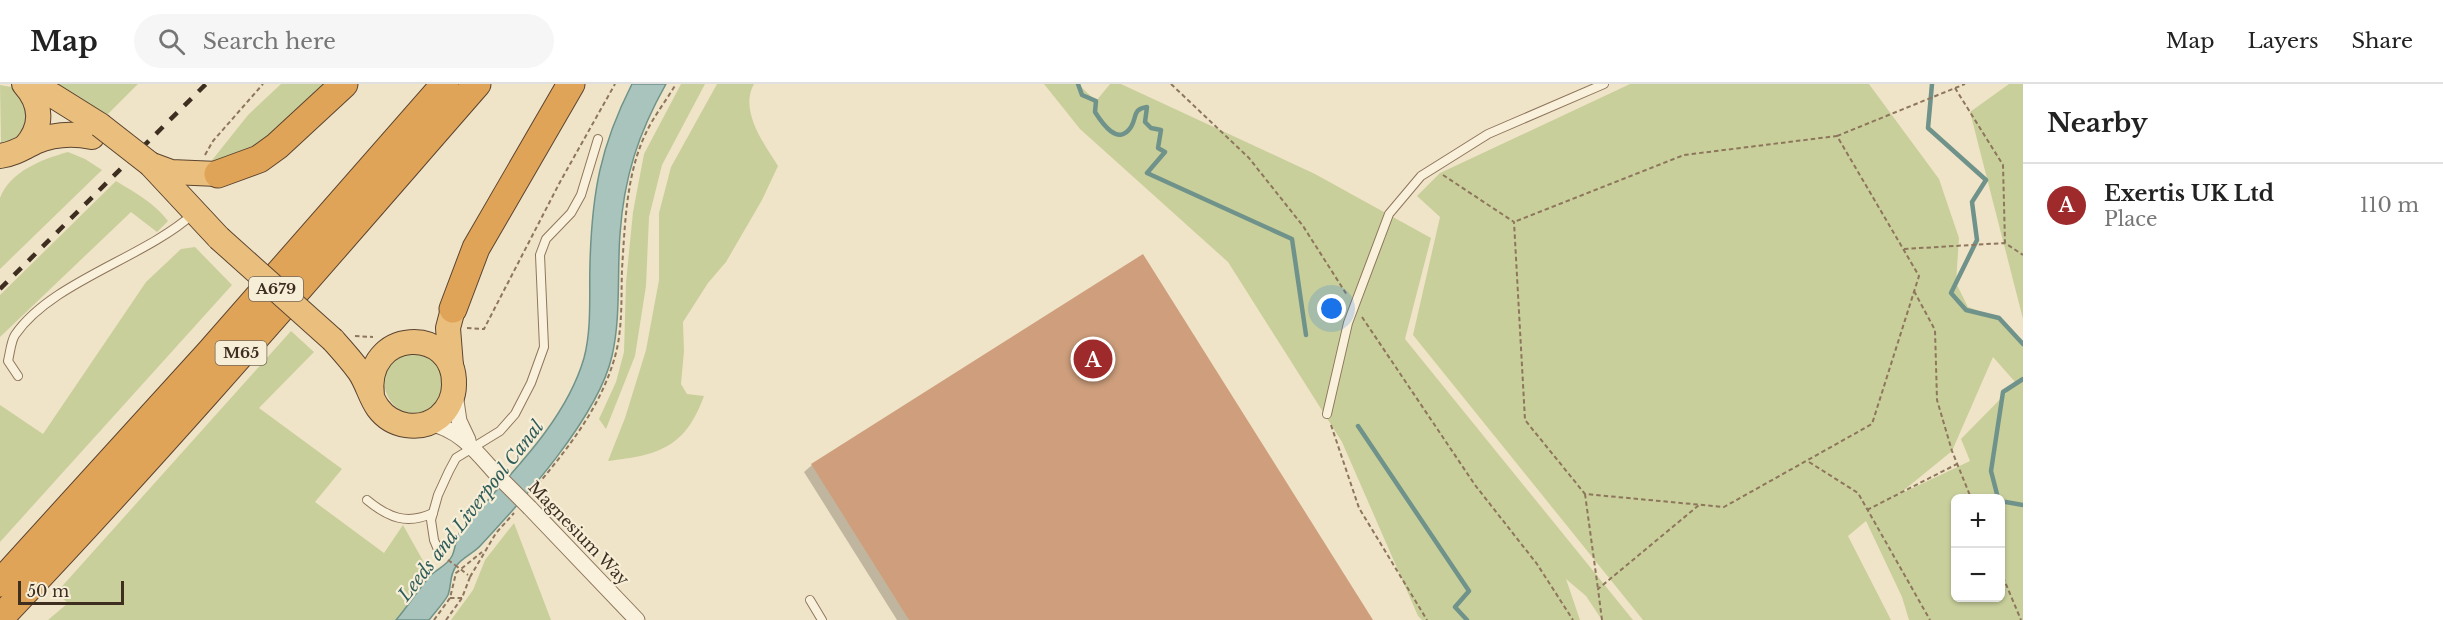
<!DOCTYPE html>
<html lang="en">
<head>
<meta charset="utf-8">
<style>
	:root { --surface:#fff; --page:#f6f6f6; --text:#222; --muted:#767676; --line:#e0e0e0; --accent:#9e2a2b }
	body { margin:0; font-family:"Libre Baskerville",serif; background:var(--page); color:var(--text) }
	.controls { position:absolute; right:18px; bottom:18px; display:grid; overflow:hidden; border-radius:9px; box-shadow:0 2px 4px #0004 }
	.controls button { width:54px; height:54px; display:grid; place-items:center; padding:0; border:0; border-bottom:2px solid var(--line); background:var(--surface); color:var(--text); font:30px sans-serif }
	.scale { position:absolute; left:18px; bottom:15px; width:106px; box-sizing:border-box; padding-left:6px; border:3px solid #3d2e20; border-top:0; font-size:16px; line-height:21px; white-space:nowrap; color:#3d2e20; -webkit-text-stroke:4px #f7eed8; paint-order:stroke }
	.you { position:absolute; left:1332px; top:225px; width:21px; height:21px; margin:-15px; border:4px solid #fff; border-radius:50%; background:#1a73e8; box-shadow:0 0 0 9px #1a73e833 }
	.badge { display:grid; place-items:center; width:39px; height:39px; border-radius:50%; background:var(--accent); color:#fff; font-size:20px; font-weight:700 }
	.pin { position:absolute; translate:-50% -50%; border:3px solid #fff; box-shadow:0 2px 6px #0006 }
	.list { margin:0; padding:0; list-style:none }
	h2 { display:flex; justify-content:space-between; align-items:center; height:78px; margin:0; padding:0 24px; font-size:26px }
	h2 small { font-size:20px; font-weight:400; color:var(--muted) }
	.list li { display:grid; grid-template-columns:39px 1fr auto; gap:18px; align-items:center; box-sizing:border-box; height:84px; padding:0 24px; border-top:2px solid var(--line) }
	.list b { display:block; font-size:22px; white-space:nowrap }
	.list p { margin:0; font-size:20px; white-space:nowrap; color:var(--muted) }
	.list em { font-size:20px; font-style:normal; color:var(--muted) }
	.icon { flex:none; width:33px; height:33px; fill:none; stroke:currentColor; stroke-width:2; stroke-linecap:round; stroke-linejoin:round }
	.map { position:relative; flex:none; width:2023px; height:536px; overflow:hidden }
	header { display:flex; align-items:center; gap:36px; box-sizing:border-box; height:84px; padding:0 30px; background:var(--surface); border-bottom:2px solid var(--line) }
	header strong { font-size:28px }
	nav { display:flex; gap:33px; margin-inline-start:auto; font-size:21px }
	.search { width:420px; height:54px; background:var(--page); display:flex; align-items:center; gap:15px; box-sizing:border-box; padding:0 21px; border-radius:33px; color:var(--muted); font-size:22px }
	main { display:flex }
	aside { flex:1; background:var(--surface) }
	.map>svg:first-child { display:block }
	.green { fill:#c9cf9b; fill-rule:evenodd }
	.water { fill:#a9c4bc; stroke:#6f938a; stroke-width:1.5 }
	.shadow { fill:#0003 }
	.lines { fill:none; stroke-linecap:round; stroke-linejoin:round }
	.stream { stroke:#6f938a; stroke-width:4.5 }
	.building { fill:#cf9f7d }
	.service-casing { stroke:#8d765c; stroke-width:10 }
	.minor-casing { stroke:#8d765c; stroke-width:17 }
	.trunk-casing { stroke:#5b4430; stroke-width:26 }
	.motorway-casing { stroke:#5b4430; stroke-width:29 }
	.path { stroke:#8d765c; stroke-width:2; stroke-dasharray:4.5 3; stroke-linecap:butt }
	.service { stroke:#faf1dc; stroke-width:8 }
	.minor { stroke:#faf1dc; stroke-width:15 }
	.trunk { stroke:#eabe7c; stroke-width:24 }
	.motorway { stroke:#e0a458; stroke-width:27 }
	.rail { stroke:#3d2e20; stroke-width:4.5; stroke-dasharray:10 10; stroke-linecap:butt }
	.minor-bridge-casing { stroke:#8d765c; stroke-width:17; stroke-linecap:butt }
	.trunk-bridge-casing { stroke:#5b4430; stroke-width:26; stroke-linecap:butt }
	.path-bridge { stroke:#8d765c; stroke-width:2; stroke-dasharray:4.5 3; stroke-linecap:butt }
	.minor-bridge { stroke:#faf1dc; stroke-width:15 }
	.trunk-bridge { stroke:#eabe7c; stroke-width:24 }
	.labels { text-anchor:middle; stroke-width:4.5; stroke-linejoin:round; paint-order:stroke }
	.shield { fill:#f7eed8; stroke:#756857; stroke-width:1.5 }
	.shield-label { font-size:15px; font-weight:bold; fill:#3d2e20 }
	.street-label { font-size:16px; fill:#3d2e20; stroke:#f7eed8 }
	.water-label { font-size:18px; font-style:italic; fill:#2f5d5a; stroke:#f7eed8 }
</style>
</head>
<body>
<header>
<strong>Map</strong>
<div class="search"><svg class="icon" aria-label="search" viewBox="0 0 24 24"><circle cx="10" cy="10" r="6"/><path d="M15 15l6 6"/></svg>Search here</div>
<nav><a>Map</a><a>Layers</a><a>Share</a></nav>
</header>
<main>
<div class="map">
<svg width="2023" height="536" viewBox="0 0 2023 536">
	<rect width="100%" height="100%" fill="#f0e4c8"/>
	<!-- green -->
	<g class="green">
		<path d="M58 0H138L103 35Z"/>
		<path d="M281 0H331L262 63 209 80 248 31Z"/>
		<path d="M681 0H705L662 81 649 133 646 202 635 272 606 345 599 335 616 298 624 268 626 198 633 128 644 70Z"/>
		<path d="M717 0H754C739 26 764 60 778 82L762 116 726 178 708 199 683 238 684 267 681 300 687 310 704 312C685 364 659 371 608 377L625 334 646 266 659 196V129L671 83Z"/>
		<path d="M1044 0H1078L1096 17 1110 0H1121L1315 90 1431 154 1405 255 1633 536H1602L1586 512 1566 495 1580 536H1422L1418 532 1342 358 1228 178 1080 45Z"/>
		<path d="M1630 0H1869L1939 95 1959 154 1956 199 1968 223 1999 234 2023 262V536H1909L1902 513 1866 437 1848 452 1891 536H1643L1413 251 1440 133 1417 112 1440 89ZM1993 273 2016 299 1961 355 1970 377 1898 411 1952 367ZM1956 414H2000V514H1956Z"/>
		<path d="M2009 0H2023V235L1970 28Z"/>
		<path d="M0 1 17 4 32 27C24 44 22 56 1 59Z"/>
		<path d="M68 68 85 75 102 86 0 185C0 170 0 125 0 114 10 87 43 75 68 68Z"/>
		<path d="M116 97C136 109 154 119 168 137L157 148 131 128 0 253V211Z"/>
		<path d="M195 163 232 201 0 458V321L43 350 146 198 181 165Z"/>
		<path d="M291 247 314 268 259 324 342 385 315 418 384 469 403 441 431 491 396 536H48L68 519 56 509Z"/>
		<path d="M405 268H425L446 288 440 318C434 322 427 328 419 329 397 333 379 310 386 289 389 279 398 274 405 268Z"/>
		<path d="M514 439 551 536H451L473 506 485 476Z"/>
	</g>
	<!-- water -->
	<path class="water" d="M632 0H666C638 50 624 93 620 150 617 190 621 233 612 272 598 333 524 415 481 461 474 469 463 473 457 481 449 491 452 500 448 511 444 519 434 529 429 536H396C408 522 418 506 429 493 436 485 447 482 452 472 456 464 455 454 461 446 505 395 565 340 584 274 592 244 589 210 590 179 592 109 600 63 632 0Z"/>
	<!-- shadow -->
	<path class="shadow" d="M1142 172 1372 536H897L804 388 812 381Z"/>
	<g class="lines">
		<!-- stream -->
		<g class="stream">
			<path d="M1078 0 1082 11 1096 17 1095 28C1102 39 1118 63 1131 43 1137 34 1132 25 1147 23L1145 38 1151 44 1161 46 1158 64 1165 68 1147 89 1292 155 1306 251"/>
			<path d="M1932 0 1928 44 1986 96 1972 118 1977 156 1951 209 1966 226 1999 234 2023 260"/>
			<path d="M1358 342 1469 507 1455 523 1467 536"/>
			<path d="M1998 414 1991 387 2003 308 2023 295"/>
			<path d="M2000 417 2023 421"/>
		</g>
	</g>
	<!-- building -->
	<path class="building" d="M1143 170 1373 536H909L811 380Z"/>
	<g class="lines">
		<defs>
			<g id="service">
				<path d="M18 292 8 277C10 269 11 257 15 251 51 198 144 174 193 130"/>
				<path d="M1327 330 1348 239 1389 130 1421 92 1488 50 1604 0"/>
				<path d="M367 416C389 434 407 441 433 429"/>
				<path d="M439 468 434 456 431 436 438 411 449 387 456 374 500 347 515 330 531 299 544 263 540 171 546 155 571 129 581 111 598 55"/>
				<path d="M810 516 822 536"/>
			</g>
			<g id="minor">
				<path d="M455 310 459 337 468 356"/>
				<path d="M428 339C461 345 478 370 499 393"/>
				<path d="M530 424 637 536"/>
			</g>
			<g id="trunk">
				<path d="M24 0C43 21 43 43 25 63"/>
				<path d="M25 0 52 11 100 41"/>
				<path d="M0 72C14 70 23 64 35 58 54 50 72 49 92 53"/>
				<path d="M150 80 219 154"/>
				<path d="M152 81 171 88 218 90"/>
				<path d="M333 256C342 266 351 276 359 287 367 298 370 313 378 324 392 343 420 348 439 333 448 325 454 313 454 301 456 241 363 243 372 312"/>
				<path d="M451 282 448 244 453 225"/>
			</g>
			<g id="motorway">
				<path d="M218 90 259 75 277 62 344 0"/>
				<path d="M453 225 476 164 571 0"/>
				<path d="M0 499 210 268 445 0"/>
				<path d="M0 534C165 361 320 180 477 0"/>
			</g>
		</defs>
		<!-- service casing -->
		<use href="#service" class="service-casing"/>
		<!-- minor casing -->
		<use href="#minor" class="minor-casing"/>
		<!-- trunk casing -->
		<use href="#trunk" class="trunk-casing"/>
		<!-- motorway casing -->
		<use href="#motorway" class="motorway-casing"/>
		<!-- path -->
		<g class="path">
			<path d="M1171 0 1249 74 1303 142 1347 211"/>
			<path d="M1955 4 2003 81 2005 159"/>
			<path d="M1837 52 1965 0"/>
			<path d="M205 71 213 57 263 0"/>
			<path d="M1443 91 1514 138 1525 336 1585 410 1724 423 1872 340 1919 192 1837 52 1684 71 1514 138"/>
			<path d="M1904 165 2005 159 2023 171"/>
			<path d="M1914 207 1935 246 1937 316 1952 367 1971 414"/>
			<path d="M1362 233 1475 401 1537 480 1573 536"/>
			<path d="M467 244 484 245 560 98 615 0"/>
			<path d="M355 252 373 253"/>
			<path d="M1331 341 1359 424 1427 536"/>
			<path d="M1809 378 1858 409 1930 536"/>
			<path d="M533 406C566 367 599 326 614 276 623 247 621 215 622 185 625 141 626 92 645 51 653 33 666 17 676 0"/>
			<path d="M1585 410 1598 505"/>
			<path d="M1867 426 1957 380"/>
			<path d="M448 476 455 481"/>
			<path d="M2000 486 2021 536"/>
			<path d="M470 493 496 449 514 429"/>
			<path d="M450 514H462"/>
			<path d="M434 536 450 514 456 489 482 468"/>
			<path d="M446 536 462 514 470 493 468 491"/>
			<path d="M1602 536 1598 505 1699 421"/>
		</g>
		<!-- service -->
		<use href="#service" class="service"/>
		<!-- minor -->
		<use href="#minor" class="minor"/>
		<!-- trunk -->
		<use href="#trunk" class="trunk"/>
		<!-- motorway -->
		<use href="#motorway" class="motorway"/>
		<!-- rail -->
		<path class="rail" d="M0 205 206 0"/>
		<defs>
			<path id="minor-bridge" d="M499 393 530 424"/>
			<g id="trunk-bridge">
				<path d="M100 41 150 80"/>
				<path d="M219 154 333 256"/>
			</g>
		</defs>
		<!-- minor-bridge casing -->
		<use href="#minor-bridge" class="minor-bridge-casing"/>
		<!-- trunk-bridge casing -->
		<use href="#trunk-bridge" class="trunk-bridge-casing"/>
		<!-- path-bridge -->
		<path class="path-bridge" d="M455 481 468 491"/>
		<!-- minor-bridge -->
		<use href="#minor-bridge" class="minor-bridge"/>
		<!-- trunk-bridge -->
		<use href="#trunk-bridge" class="trunk-bridge"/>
	</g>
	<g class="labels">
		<!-- shield labels -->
		<g class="shield">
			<rect x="249" y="193" width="54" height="24" rx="4.5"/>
			<rect x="215.5" y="257" width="51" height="24" rx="4.5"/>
		</g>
		<g class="shield-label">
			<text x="276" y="210">A679</text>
			<text x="241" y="274">M65</text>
		</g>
		<!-- street labels -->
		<g class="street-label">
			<text transform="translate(579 449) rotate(46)" y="6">Magnesium Way</text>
		</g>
		<!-- water labels -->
		<g class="water-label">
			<text transform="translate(471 427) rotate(-52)" y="6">Leeds and Liverpool Canal</text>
		</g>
	</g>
</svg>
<div class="controls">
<button>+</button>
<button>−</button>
</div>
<div class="scale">50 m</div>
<div class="you"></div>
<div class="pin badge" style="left:1093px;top:275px">A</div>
</div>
<aside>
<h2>Nearby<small></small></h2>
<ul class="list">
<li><span class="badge">A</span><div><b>Exertis UK Ltd</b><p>Place</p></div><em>110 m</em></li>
</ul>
</aside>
</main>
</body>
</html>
